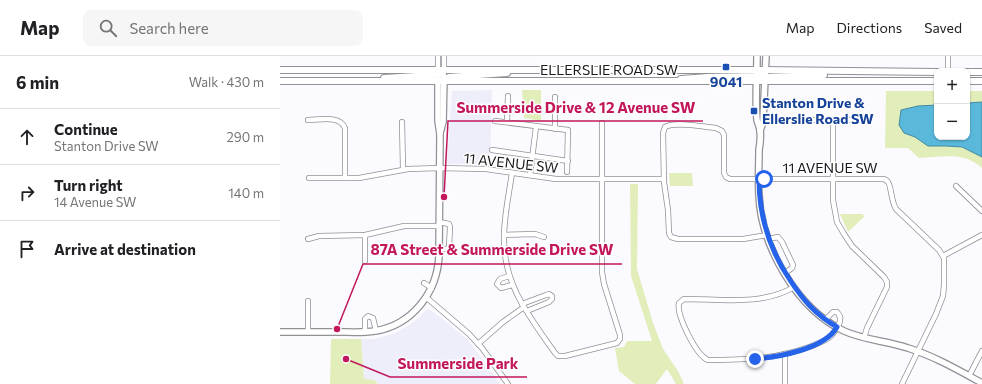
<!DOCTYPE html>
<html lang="en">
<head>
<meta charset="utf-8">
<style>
	:root { --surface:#fff; --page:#f6f6f6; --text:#202124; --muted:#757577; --line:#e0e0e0 }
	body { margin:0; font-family:Commissioner,sans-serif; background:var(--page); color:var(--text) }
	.controls { position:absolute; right:12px; top:12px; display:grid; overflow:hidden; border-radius:8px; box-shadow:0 1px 3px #0004 }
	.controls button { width:36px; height:36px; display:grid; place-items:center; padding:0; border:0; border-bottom:1px solid var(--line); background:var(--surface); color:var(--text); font:20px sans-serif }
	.stop { position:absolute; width:12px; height:12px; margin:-9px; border:3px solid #2563eb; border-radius:50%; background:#fff }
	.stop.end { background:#2563eb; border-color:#fff; box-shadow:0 1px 4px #0008 }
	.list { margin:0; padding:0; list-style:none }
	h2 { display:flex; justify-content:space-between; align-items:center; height:52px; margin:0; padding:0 16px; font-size:17px }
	h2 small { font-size:13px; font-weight:400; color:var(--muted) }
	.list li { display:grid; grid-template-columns:26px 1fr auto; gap:12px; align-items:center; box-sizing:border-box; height:56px; padding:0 16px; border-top:1px solid var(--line) }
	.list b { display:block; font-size:15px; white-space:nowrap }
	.list p { margin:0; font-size:13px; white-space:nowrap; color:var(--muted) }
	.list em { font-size:13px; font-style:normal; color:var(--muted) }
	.icon { flex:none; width:22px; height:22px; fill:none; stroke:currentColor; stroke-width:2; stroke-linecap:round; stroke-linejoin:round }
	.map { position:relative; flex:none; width:702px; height:328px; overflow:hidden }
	header { display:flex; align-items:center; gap:24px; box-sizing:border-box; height:56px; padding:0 20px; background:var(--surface); border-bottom:1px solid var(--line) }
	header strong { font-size:19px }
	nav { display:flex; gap:22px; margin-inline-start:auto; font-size:14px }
	.search { width:280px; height:36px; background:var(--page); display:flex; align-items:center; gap:10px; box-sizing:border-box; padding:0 14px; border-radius:8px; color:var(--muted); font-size:15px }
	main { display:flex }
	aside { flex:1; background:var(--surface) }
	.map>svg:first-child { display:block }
	.built { fill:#edeef9 }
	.green { fill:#e1eeb9 }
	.water { fill:#5ab8db; stroke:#4789a2 }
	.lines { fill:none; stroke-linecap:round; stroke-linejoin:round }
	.minor-casing { stroke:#919196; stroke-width:6 }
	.tertiary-casing { stroke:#919196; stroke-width:8 }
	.secondary-casing { stroke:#919196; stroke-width:8 }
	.minor { stroke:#fff; stroke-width:4.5 }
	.tertiary { stroke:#fff; stroke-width:5.5 }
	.secondary { stroke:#fff; stroke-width:6 }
	.route { stroke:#2563eb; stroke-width:5 }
	.transit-dot { fill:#1a4fb4; stroke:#fff; stroke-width:1.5 }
	.labels { text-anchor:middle; stroke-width:3; stroke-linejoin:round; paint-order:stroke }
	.street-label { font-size:14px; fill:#1a1a1c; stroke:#fff }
	.transit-label { font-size:14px; font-weight:bold; fill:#164399; stroke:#fff }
	.leader { fill:none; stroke:#c2185b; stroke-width:1.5 }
	.callout-dot { fill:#c2185b; stroke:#fff; stroke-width:1.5 }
	.callout-label { font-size:15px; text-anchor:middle; font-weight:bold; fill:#c2185b; stroke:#fff; stroke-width:3; stroke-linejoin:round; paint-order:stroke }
</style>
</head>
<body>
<header>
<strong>Map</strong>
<div class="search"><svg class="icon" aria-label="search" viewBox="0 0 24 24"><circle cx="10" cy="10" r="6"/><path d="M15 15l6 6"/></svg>Search here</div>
<nav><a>Map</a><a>Directions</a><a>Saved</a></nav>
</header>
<main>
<aside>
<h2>6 min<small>Walk · 430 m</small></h2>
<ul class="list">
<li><svg class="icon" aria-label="ahead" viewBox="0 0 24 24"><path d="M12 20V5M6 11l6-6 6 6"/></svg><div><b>Continue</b><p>Stanton Drive SW</p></div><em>290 m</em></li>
<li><svg class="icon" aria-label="right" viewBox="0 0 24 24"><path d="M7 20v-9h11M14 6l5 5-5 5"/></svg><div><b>Turn right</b><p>14 Avenue SW</p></div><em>140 m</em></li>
<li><svg class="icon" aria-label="arrive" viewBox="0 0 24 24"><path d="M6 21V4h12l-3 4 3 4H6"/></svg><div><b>Arrive at destination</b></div></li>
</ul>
</aside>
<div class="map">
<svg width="702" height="328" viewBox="0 0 702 328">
	<rect width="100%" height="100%" fill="#fafaff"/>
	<!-- built -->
	<g class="built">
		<path d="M212 34 210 108H168L167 106 172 35Z"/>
		<path d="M148 252 165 265 188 284 220 328H98L94 324 84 323 81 283H94L113 278 128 270 138 262Z"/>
	</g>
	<!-- green -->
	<g class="green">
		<path d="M242 34H261V65L244 62Z"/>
		<path d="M606 35H657V81H687V35H702V112C684 95 662 101 639 102L628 92H605Z"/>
		<path d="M389 117H412L413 130H390Z"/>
		<path d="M350 128H358L357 213 373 267 383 293 398 315 404 328H396L387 313 376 328H355L339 315 335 292 344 291 347 285H372L351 220Z"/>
		<path d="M560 158H583L584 161 568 176Z"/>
		<path d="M51 283H81L84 323 94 324 98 328H50Z"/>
	</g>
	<!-- water -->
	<path class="water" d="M702 46V101L682 91 666 90H648L635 81 624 77 619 69 621 54 638 50 657 49V81H687V47Z"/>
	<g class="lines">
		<defs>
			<g id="minor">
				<path d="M158 0V15"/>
				<path d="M164 0V15"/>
				<path d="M668 0V15"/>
				<path d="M28 64C40 64 60 59 65 72V122"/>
				<path d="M518 64H576"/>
				<path d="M553 64V144L557 166 564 178 572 190 604 221 607 226V231L587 272 584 282"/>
				<path d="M215 65 288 74 287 116"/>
				<path d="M122 66 123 113"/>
				<path d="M227 66 228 40"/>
				<path d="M275 73V41"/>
				<path d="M212 94 288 105"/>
				<path d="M232 117C229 138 224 160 224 181 223 228 249 260 275 297L278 300H285L337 287 340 283V279L324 228 322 216V67"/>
				<path d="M250 119 256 71"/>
				<path d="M29 122H79L128 113 159 112 206 113 276 123H384"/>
				<path d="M676 130 702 155"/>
				<path d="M159 166 169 168 170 171 169 191 166 193H159"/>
				<path d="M85 179V205"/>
				<path d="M224 179 255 178 264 181"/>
				<path d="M487 179 463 183H398L391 181 389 177 388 154 384 126 383 77 385 71C396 65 424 71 436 72L442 75 444 79V117L446 121 450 123H602C604 123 606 123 608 126 611 129 611 145 616 153L659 194 664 202V229L663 240 656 258 622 328"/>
				<path d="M28 183 39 180 85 179 124 170H159"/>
				<path d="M488 183 498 181 502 186 513 209 512 212 505 217"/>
				<path d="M663 200 702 179"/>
				<path d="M229 220 220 223 217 228 221 232 232 229"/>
				<path d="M144 227 152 232"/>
				<path d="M514 231C482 250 440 243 404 243L399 247C396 259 416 299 428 304 464 304 498 303 532 290 538 287 546 285 551 280 554 277 556 273 558 270 561 265 561 260 557 256H553L545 264"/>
				<path d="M147 242 189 278 202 292 228 328"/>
				<path d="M28 245V276"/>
				<path d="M242 248 266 239 269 238 272 240V243L269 246 247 255"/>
				<path d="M85 276V263L88 260 93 262 96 275"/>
				<path d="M198 288 223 266 244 251"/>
				<path d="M505 298V328"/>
				<path d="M689 320 702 295"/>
			</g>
			<g id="tertiary">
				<path d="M477 0C477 21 475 43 477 64 478 68 480 72 480 75 481 81 480 88 479 94 479 109 478 124 479 139 481 190 517 253 564 275 584 284 607 285 628 292 654 300 678 314 702 327"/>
				<path d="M480 75 483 66 486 0"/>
				<path d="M160 77 163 66 164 21"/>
				<path d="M0 276C19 276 39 276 58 276 70 276 83 277 95 275 132 269 157 237 159 200L160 78 158 65V21"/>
			</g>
			<g id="secondary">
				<path d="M0 14H477L657 16"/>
				<path d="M687 16H702"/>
				<path d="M104 22 153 19 163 17"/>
				<path d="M401 23 428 21 477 20 480 19 486 14"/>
				<path d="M0 25H657"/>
				<path d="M159 25 169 21 227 17"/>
				<path d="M478 25 486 21 544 19"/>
				<path d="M687 25H702"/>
			</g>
		</defs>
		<!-- minor casing -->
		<use href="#minor" class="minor-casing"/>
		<!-- tertiary casing -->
		<use href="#tertiary" class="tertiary-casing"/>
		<!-- secondary casing -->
		<use href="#secondary" class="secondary-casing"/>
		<!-- minor -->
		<use href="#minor" class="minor"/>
		<!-- tertiary -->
		<use href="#tertiary" class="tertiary"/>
		<!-- secondary -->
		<use href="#secondary" class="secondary"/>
	</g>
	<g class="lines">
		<!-- route -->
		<path class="route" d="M475 303C498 301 545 293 557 271 536 259 523 244 510 224 489 193 479 160 479 123H484"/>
	</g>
	<!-- markers -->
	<g class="transit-dot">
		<rect x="442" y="7" width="8" height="8" rx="2"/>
		<rect x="470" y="51" width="8" height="8" rx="2"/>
	</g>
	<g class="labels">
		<!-- street labels -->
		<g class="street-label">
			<text x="329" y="19">ELLERSLIE ROAD SW</text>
			<text transform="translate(231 107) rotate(6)" y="5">11 AVENUE SW</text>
			<text x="550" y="117">11 AVENUE SW</text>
		</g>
		<!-- transit labels -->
		<g class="transit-label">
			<text x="446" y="31">9041</text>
			<text x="482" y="52" text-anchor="start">Stanton Drive &amp;<tspan x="482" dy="16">Ellerslie Road SW</tspan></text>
		</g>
	</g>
	<!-- callouts -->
	<path class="leader" d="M164 141L168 65H423M57 273L83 208H342M66 303L110 321H247"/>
	<g class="callout-dot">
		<circle cx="164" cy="141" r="4"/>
		<circle cx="57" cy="273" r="4"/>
		<circle cx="66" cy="303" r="4"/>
	</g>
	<g class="callout-label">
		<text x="296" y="57">Summerside Drive &amp; 12 Avenue SW</text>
		<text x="212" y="199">87A Street &amp; Summerside Drive SW</text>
		<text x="178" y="313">Summerside Park</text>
	</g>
</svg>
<div class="controls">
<button>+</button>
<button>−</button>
</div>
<div class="stop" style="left:484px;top:123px"></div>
<div class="stop end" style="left:475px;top:303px"></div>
</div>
</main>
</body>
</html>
